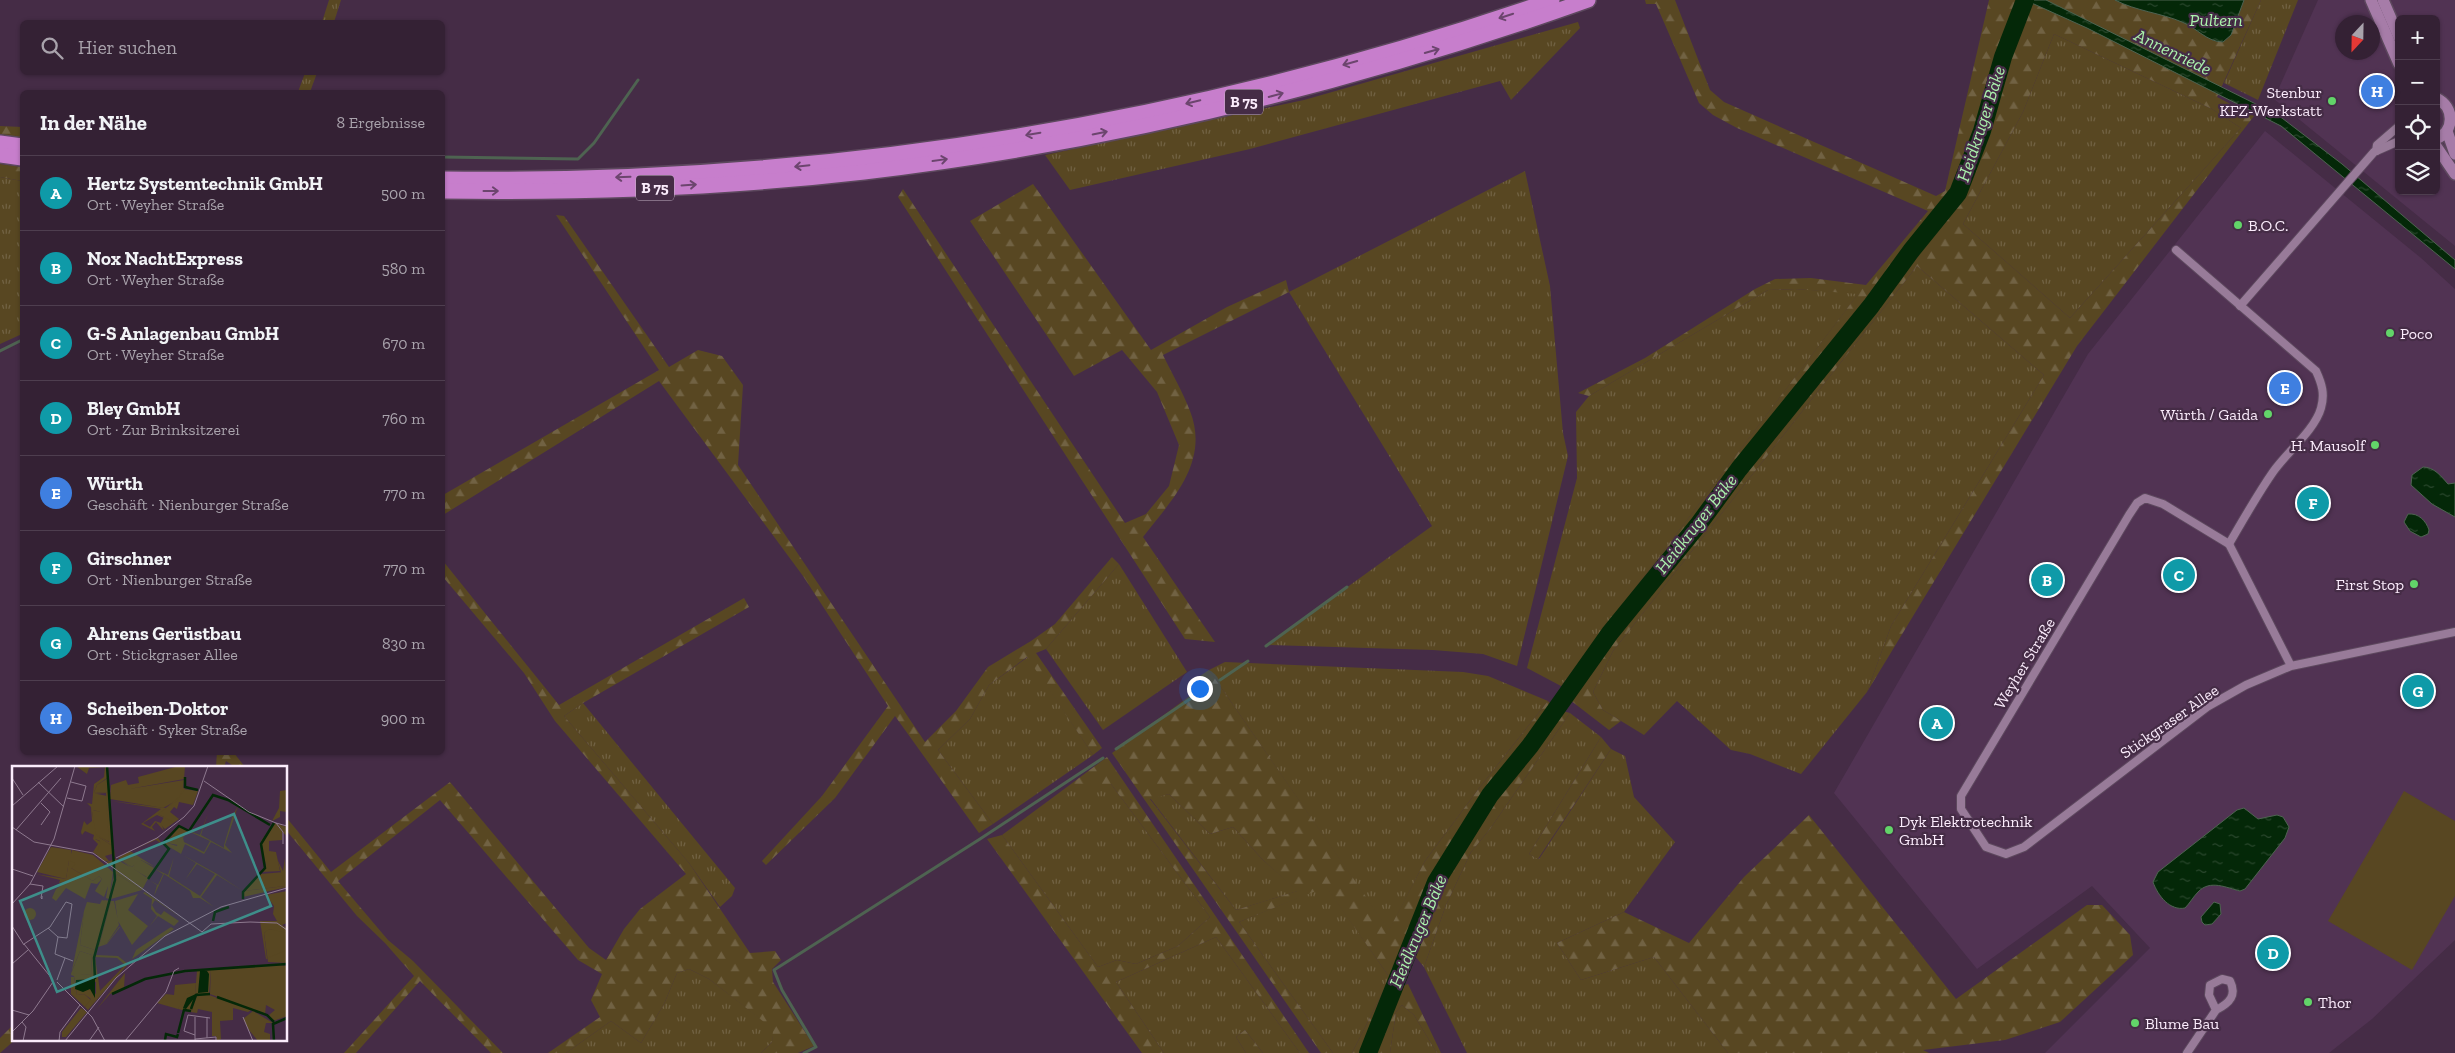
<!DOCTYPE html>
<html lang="de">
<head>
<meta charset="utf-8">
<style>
	:root { --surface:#342134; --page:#3f2e40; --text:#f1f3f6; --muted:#a9a3ac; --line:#4e3e4f; --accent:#ea580c }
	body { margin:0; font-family:"Zilla Slab",serif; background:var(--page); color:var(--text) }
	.controls { position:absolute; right:15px; top:15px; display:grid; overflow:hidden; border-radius:8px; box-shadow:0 1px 4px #0004 }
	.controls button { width:45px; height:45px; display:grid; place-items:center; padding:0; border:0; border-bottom:1px solid var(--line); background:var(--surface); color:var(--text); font:25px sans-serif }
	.compass { position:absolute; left:2335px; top:15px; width:45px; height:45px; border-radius:50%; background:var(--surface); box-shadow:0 1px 4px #0004; rotate:202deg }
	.you { position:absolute; left:1199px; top:688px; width:18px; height:18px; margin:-12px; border:4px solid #fff; border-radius:50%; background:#1a73e8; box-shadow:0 0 0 8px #1a73e833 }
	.badge { display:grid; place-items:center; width:32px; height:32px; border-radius:50%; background:var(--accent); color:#fff; font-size:16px; font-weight:700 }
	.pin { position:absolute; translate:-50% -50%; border:2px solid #fff; box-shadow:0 1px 5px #0006 }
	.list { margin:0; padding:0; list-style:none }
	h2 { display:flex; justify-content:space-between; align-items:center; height:65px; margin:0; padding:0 20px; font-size:21px }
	h2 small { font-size:16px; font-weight:400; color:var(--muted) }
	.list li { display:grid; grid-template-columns:32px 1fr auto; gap:15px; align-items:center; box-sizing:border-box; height:75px; padding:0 20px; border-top:1px solid var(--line) }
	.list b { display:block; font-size:19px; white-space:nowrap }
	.list p { margin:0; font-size:16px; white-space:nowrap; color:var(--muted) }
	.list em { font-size:16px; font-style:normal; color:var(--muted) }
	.icon { flex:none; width:28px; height:28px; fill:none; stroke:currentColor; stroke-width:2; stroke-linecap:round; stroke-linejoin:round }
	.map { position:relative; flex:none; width:2455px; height:1053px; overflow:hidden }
	.search { position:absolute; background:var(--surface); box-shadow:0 1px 4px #0004; left:20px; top:20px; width:425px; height:55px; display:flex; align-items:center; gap:12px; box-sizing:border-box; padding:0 18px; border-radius:8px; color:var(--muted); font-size:19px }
	.panel { position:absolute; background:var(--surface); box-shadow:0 1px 4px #0004; left:20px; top:90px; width:425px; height:665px; border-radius:8px }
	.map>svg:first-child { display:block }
	.built { fill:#513353; fill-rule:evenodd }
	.grass { fill:url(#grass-tufts) }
	.forest { fill:url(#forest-firs); fill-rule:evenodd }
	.garden { fill:#584722 }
	.water { fill:url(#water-ripples); stroke:#4e6351 }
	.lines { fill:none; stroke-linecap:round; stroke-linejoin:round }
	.stream { stroke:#4e6351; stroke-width:3 }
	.river { stroke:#042808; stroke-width:18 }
	.street-casing { stroke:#5d485e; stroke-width:10 }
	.secondary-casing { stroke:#5d485e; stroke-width:14 }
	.highway-casing { stroke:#5d485e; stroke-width:18 }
	.street { stroke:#987b99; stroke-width:8 }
	.secondary { stroke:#a67ca8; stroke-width:11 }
	.highway { stroke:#c77ecc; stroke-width:15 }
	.oneway { stroke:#6c456e }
	.poi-dot { fill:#62d469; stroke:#452c46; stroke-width:2 }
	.labels { text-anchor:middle; stroke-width:4.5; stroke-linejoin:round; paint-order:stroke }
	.shield { fill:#452c46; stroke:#c4b2c5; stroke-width:1 }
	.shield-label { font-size:15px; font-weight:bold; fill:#fbecfc }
	.poi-label { font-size:16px; fill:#fbecfc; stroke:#452c46; text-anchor:start }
	.street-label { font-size:16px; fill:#fbecfc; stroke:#452c46 }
	.water-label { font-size:18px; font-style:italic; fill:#abf2ac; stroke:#452c46 }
	.inset-river { fill:none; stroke:#042808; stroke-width:2.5 }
	.inset-road { fill:none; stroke:#8e798f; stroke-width:1 }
	.view { fill:#3e8e8a; fill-opacity:0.15; stroke:#3e8e8a; stroke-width:2.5 }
	.inset-edge { fill:none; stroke:#fbecfc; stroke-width:2.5 }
</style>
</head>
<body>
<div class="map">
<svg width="2455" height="1053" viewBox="0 0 2455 1053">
	<defs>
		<pattern id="grass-tufts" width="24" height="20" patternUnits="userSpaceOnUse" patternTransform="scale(1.25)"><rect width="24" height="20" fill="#584722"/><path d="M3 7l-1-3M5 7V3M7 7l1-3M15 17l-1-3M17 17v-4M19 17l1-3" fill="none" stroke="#716243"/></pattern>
		<pattern id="forest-firs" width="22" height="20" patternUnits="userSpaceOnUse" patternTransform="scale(1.25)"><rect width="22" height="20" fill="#584722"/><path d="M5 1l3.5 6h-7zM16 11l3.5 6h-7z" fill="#716243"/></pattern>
		<pattern id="water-ripples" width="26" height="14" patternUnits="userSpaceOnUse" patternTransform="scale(1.25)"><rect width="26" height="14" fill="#042808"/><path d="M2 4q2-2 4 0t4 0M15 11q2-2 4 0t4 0" fill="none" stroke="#2a472d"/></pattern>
	</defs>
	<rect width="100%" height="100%" fill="#452c46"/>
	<!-- built -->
	<g class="built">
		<path d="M2318 0H2455V246L2274 99ZM2399 19H2436V191H2399ZM2342 22H2372V52H2342Z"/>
		<path d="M2265 131 2421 258 2455 289V940L2372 1019 2329 1053H2045L2150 948 2092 886 1977 969 1834 793 2088 354Z"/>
	</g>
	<!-- grass -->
	<g class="grass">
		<path d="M329 0H341L334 22H322Z"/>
		<path d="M2261 0H2298L2258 100 2224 83Z"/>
		<path d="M1578 22 1580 28 1511 100 1500 81 1250 149 1070 190 1045 155 1304 100Z"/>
		<path d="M2054 34 2212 109 2241 128 2070 318 1963 224 2023 112Z"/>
		<path d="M305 73H317L310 92H298Z"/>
		<path d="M1525 171 1550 286 1563 433 1568 456 1517 666 1483 654 1433 650 1267 645 1432 526 1289 292Z"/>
		<path d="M0 177 22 181V334L0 344Z"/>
		<path d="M1917 266 2044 375 1891 626 1867 692 1801 774 1750 754 1731 750 1677 701 1644 735 1603 710 1593 692 1613 651Z"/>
		<path d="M1795 289 1859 293 1561 686 1527 668 1577 478 1576 412 1589 396 1768 290Z"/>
		<path d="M1119 564 1187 672 1103 730 1046 649Z"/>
		<path d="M1028 657 1093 755 993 824 938 750 970 719 989 685Z"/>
		<path d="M1225 662 1463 672 1488 676 1548 701 1480 787 1425 861 1389 931 1209 670Z"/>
		<path d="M583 703 735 888 732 896 720 907 689 863 564 716Z"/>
		<path d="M1570 713 1601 737 1529 854 1539 859 1611 749 1625 756 1634 797 1675 842 1624 912 1557 943 1581 980 1654 957 1728 1053H1467L1424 967 1446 905 1471 852 1490 829Z"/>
		<path d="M1071 784H1111L1210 917 1178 946 1136 964 1117 960 1098 967 1002 835Z"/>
		<path d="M1169 794 1210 834 1233 827 1262 859 1298 891 1236 910 1150 798Z"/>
		<path d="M1326 886 1390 978 1352 1053H1333L1239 922Z"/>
		<path d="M1216 937 1300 1053H1263L1245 1030 1236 1037 1246 1053H1164L1116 982Z"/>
		<path d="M689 969 709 979 774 1029 772 1042 761 1053H566L611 1021 641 1043 664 1004 677 973Z"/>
		<path d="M1402 1005 1414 1015 1437 1053H1390L1396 1012Z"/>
	</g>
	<!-- forest -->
	<g class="forest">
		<path d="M1645 0H1675L1710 90 1724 102 1936 196 1945 191 1989 0H2115C2136 11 2161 13 2182 22 2197 28 2207 42 2223 42L2231 35 2244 0H2261L2217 97 2254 116 2077 346 1867 692 1891 626 2044 375 1917 266 1613 651 1593 692 1603 710 1621 721 1609 730 1570 700 1611 635 1699 527 1750 458 1948 209 1946 206 1871 304 1634 599 1566 691 1561 686 1858 294 1795 289 1768 290 1589 396 1578 393 1645 358 1755 289 1775 279 1811 278 1866 285 1928 211 1737 128 1713 115 1699 103 1656 4H1646ZM2054 34 2212 109 2241 128 2070 318 1963 224 2023 112Z"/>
		<path d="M0 126 22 127V140L0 137Z"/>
		<path d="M0 164 22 167V181L0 177Z"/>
		<path d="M1033 184 1151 350 1227 307 1286 280 1289 292 1163 355C1172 374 1183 392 1190 411 1210 462 1172 500 1143 537L1215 642 1185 639 898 197 903 189 1125 523 1146 514 1169 486 1179 445 1157 392 1122 350 1074 376 970 221Z"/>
		<path d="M556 215 564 216 669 367 698 350 722 356 743 385 738 465 925 742 956 711 988 667 1031 641 1055 624 1112 557 1119 564 1046 649 1036 653 1102 748 1093 755 1027 657 989 685 970 719 938 750 993 824 979 833 895 716 835 798 766 865 762 861 822 796 888 706 803 576 659 381 443 515V495L659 370Z"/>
		<path d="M443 561 559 705 744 598 749 607 583 703 564 716 689 863 750 953 775 951 781 960 772 969 773 982 814 1046 798 1053H761L772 1042 773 1029 709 979 689 969 677 973 664 1004 641 1043 611 1021 566 1053H548L600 1017 591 1000 602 974 578 960 440 800 338 881 388 940 413 961 503 1053H491L420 981 356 1053H344L414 976 385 943 357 916 286 830V817L331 872 450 782 589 948 606 960 624 929 640 909 686 874 555 721 524 673 443 577Z"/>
		<path d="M1209 670 1389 930 1425 861 1480 787 1548 701 1554 708 1486 796 1436 878 1365 1053H1352L1390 978 1326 887 1239 922 1333 1053H1321L1112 753 1202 687 1197 678ZM1169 794 1210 834 1233 827 1262 859 1297 891 1236 910 1150 799Z"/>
		<path d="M1559 710 1570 713 1490 829 1471 852 1446 905 1424 967 1410 950 1437 883 1491 797Z"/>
		<path d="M1601 737 1611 749 1538 859 1529 854Z"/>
		<path d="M217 752 234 753 245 767H235L226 761 224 767H216Z"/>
		<path d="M1107 757 1309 1053H1300L1216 937 1116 982 1164 1053H1142L987 839 1002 835 1098 967 1117 960 1136 964 1178 946 1210 917 1111 784H1071Z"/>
		<path d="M1809 815 1956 999 2087 905H2102L2130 935 2133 955 2060 1022 2005 1040 1923 1050 1929 1053H1728L1654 957 1581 980 1557 943 1624 912 1689 943 1744 877Z"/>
		<path d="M1408 984 1441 1053H1437L1414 1015 1402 1005 1396 1012 1390 1053H1370L1396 988Z"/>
		<path d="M14 1024V1039H16L0 1053V1038Z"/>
		<path d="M1245 1030 1263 1053H1246L1236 1037Z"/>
	</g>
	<!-- garden -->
	<path class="garden" d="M2404 791 2455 821V896L2412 970 2328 921Z"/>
	<!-- water -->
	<g class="water">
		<path d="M2025 0H2046L2278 115 2342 164 2455 260V269L2281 126 2087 28Z"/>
		<path d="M2115 0H2244L2231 35 2223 42C2207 42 2197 28 2182 22 2161 13 2136 11 2115 0Z"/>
		<path d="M2423 467C2434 467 2441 476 2448 484L2455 483V517L2432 504 2411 485 2412 475Z"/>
		<path d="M2408 514C2419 513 2426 521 2429 530L2428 534 2421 537 2410 531 2404 522Z"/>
		<path d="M2244 808 2258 819 2277 815 2283 817 2289 827 2285 838 2245 889 2240 891C2227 888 2210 879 2198 892 2193 897 2190 903 2185 908 2170 911 2158 896 2153 882L2158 872 2237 810Z"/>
		<path d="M2214 902 2220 904 2221 914 2212 924 2205 925 2202 922 2201 917Z"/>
	</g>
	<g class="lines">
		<!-- stream -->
		<g class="stream">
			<path d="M442 157 578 159 594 143 638 80"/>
			<path d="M0 351 22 340"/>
			<path d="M1266 646 1347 587"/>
			<path d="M1220 680 1248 661"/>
			<path d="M1116 749 1196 695"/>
			<path d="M804 1053 816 1047 782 990 774 970 980 839 1103 758"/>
		</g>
		<!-- river -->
		<path class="river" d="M1368 1053 1436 882 1490 795 1530 746 1610 633 1698 525 1739 469 1871 306 1911 251 1958 193 1982 131 2003 57 2025 0"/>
		<defs>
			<g id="street">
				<path d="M2376 151 2377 145 2399 126"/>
				<path d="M2176 250 2316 371C2322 384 2325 394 2321 408 2315 430 2286 453 2273 472 2257 495 2243 520 2229 544"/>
				<path d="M2240 306 2374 152 2399 141"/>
				<path d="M2291 666 2229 544 2163 504 2145 498 2137 503 2129 515 1961 796V809L1986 847 2006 854 2024 847 2207 707 2246 685 2291 666 2455 632"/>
				<path d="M2187 1053 2216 1010C2230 1003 2237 995 2230 981L2222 979 2210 985 2209 995 2216 1010"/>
			</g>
			<g id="secondary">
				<path d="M2371 0 2399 64"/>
				<path d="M2383 0 2399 37"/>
				<path d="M2436 98C2455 107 2455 131 2436 139"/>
				<path d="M2447 131 2455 154"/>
				<path d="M2436 146 2455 174"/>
			</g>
			<g id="highway">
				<path d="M0 143 22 146"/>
				<path d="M0 155 22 158"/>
				<path d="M442 179C824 184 1192 125 1552 0"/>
				<path d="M442 191C583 193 725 188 864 172 1110 143 1354 83 1588 0"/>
			</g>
		</defs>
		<!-- street casing -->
		<use href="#street" class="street-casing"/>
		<!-- secondary casing -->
		<use href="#secondary" class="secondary-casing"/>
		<!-- highway casing -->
		<use href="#highway" class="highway-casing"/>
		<!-- street -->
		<use href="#street" class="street"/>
		<!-- secondary -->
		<use href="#secondary" class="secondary"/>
		<!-- highway -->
		<use href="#highway" class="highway"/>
	</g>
	<!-- one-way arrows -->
	<defs><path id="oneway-shaft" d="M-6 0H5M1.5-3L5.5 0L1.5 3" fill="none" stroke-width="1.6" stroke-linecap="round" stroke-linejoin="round" transform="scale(1.25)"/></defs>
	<g class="oneway">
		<use href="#oneway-shaft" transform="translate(1506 16) rotate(162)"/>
		<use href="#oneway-shaft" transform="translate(1432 51) rotate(-16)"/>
		<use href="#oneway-shaft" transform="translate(1350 63) rotate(164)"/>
		<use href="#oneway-shaft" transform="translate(1276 95) rotate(-15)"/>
		<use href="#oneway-shaft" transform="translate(1193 102) rotate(167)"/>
		<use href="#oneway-shaft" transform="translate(1100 133) rotate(-11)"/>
		<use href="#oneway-shaft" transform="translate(1033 134) rotate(170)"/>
		<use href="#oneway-shaft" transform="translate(940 160) rotate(-8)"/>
		<use href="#oneway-shaft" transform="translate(802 166) rotate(174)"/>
		<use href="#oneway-shaft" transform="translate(623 177) rotate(178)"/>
		<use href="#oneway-shaft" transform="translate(689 185) rotate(-4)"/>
		<use href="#oneway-shaft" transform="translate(491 191)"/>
	</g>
	<!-- markers -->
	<g class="poi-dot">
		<circle cx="2332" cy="101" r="5"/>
		<circle cx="2238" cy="225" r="5"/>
		<circle cx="2390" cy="333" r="5"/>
		<circle cx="2268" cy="414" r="5"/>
		<circle cx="2375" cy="445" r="5"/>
		<circle cx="2414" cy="584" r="5"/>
		<circle cx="1889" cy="830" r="5"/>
		<circle cx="2308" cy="1002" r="5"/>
		<circle cx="2135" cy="1023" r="5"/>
	</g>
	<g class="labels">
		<!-- shield labels -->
		<g class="shield">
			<rect x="1225" y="89.5" width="38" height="25" rx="4"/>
			<rect x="636" y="175.5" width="38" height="25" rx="4"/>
		</g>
		<g class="shield-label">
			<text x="1244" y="107">B 75</text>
			<text x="655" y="193">B 75</text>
		</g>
		<!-- poi labels -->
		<g class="poi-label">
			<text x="2322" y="98" text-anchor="end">Stenbur<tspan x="2322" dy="18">KFZ-Werkstatt</tspan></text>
			<text x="2248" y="231">B.O.C.</text>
			<text x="2400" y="339">Poco</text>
			<text x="2258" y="420" text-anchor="end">Würth / Gaida</text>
			<text x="2365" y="451" text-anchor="end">H. Mausolf</text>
			<text x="2404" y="590" text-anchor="end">First Stop</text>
			<text x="1899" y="827">Dyk Elektrotechnik<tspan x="1899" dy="18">GmbH</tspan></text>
			<text x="2318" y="1008">Thor</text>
			<text x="2145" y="1029">Blume Bau</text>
		</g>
		<!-- street labels -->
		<g class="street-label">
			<text transform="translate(2024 663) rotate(-59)" y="6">Weyher Straße</text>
			<text transform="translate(2169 721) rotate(-35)" y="6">Stickgraser Allee</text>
		</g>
		<!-- water labels -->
		<g class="water-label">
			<text x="2216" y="26">Pultern</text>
			<text transform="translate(2173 52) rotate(26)" y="6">Annenriede</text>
			<text transform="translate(1981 124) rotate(-72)" y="6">Heidkruger Bäke</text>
			<text transform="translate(1696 524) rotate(-52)" y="6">Heidkruger Bäke</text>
			<text transform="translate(1418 931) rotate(-67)" y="6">Heidkruger Bäke</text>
		</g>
	</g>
	<!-- overview -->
	<g transform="translate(12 766)">
		<rect width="275" height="275" fill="#452c46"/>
		<path d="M167 0H173L172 13 117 23 172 14 171 23 186 25 181 39 167 36 165 43 162 41 158 46 167 53 153 63 148 58 152 51 145 48 164 35 151 42 98 33 99 19 114 14 116 19 127 17 126 11ZM96 12 95 27 82 26 85 19ZM275 24V46L268 45V51L260 55 267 42 268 25ZM81 27 95 30 98 76 87 71 99 79 100 88 93 90 97 95H91L83 87 88 75 83 73 80 45 88 46 81 44ZM262 57 275 61V70L270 66V74L257 75V85L264 86 268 105 250 106 254 100 249 75ZM166 61 175 64 170 72H166V79L155 77ZM39 81 59 84V88L60 84 81 89 101 106 97 133 94 132 96 120 92 131 83 125 90 113 87 110 81 115 59 102 57 95 54 113 25 106ZM116 86 142 102 138 109 135 111 121 103 122 99 120 101 106 92ZM104 94 119 103 115 107 119 104 131 111 112 109 104 104ZM272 106 274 120 232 125 249 108ZM105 108 130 124 99 133ZM126 128 116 144 136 160 120 179 106 155 103 135ZM90 134 96 136V140L83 184 68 179 72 145 75 136 88 138ZM99 135H102L107 159 95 177 87 180ZM159 161 162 163 120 193 124 184ZM256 163 275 164V197L256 196 252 167ZM68 185 80 189 79 209 59 208ZM261 198 275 200V250L261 255 257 249 263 244 254 239 253 248 198 228 199 204ZM113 207 112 221 98 228 84 244ZM59 211H62L65 229 72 228 79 234 73 241 59 228ZM184 217 183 228 176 229 166 243 145 237 154 228 162 229 163 219ZM185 229H197L239 244 236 246 221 242V254L208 255 209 273 205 275 204 270H200V246L186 243 185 247 179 246ZM241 245 261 257H254L252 266 258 268V275H246L237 264 231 253Z" fill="#584722"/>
		<path d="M64 0 95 1 97 49 103 91 98 85 99 79 84 69 83 73 89 76 84 88 81 86 86 78 81 73 82 69 73 65 70 69 69 66 72 55 75 59 80 55 79 41 75 37 80 38 82 18 92 11 93 1 77 2 75 8ZM95 12V27L82 26 85 19ZM94 27 95 48 97 76 84 68 80 46H88L81 44V28ZM172 21 173 23 165 35 146 48 161 56 145 49 131 57 138 61 143 55 149 57 152 65 144 56 140 61 143 65 129 58 149 43 99 35 154 42 167 31ZM226 40 213 79 220 87 199 76 192 88 173 78 169 88 205 108 231 125 205 109 189 131 202 141 188 132H181L178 125 152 108 142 130 145 119 137 114 146 119 151 108 143 103 156 109 162 91 157 110 188 130 203 108 185 98 173 114 184 97 151 77 160 68 155 77 165 80 166 72H170L175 64 188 69 196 47 189 69 212 82V79L221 49ZM176 65 198 75 192 86 172 76 171 72ZM146 72 150 78 144 74 118 85 143 101 129 94 123 99 122 103 134 111 138 109 130 124 105 108 97 133 103 103 94 96 104 93 118 101 106 92 120 101 127 94 116 86ZM273 92 275 121 231 131 232 125 273 120 265 93 271 105ZM57 94 64 98 59 102 81 115 87 110 90 113 85 118 79 117 73 133 54 122 44 135 40 132 44 123 54 116 47 117 48 114 24 108 54 113ZM275 125V157L270 159 275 162V167L257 163 252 167 255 192 275 184 254 193 248 155H265L261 148 262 140 254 129ZM133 126 174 155 143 134 140 139 144 146 149 149 152 145 167 155 162 160 146 150 137 161 145 150 139 143 140 133 131 127ZM92 134 99 135 87 179 95 177 107 161H108L95 178 86 181 84 189 106 190 116 198 76 244 73 241 79 233 72 228 65 229 62 210 59 209 72 145 68 179 83 184 96 140ZM68 185 80 189 79 209 59 207ZM83 191 105 192 113 199 88 225ZM65 214 84 216V228L78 223H63ZM199 204 197 229H184L179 246 166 243 174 227 183 228 185 205ZM69 242 75 246 54 271H50V266Z" fill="#584722" fill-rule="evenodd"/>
		<path d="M12 148a6 6 0 1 1 12 0a6 6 0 1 1-12 0Z" fill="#584722"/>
		<path d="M188 205H195L197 208 196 226 186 227 174 243 171 242 175 232 186 227ZM83 213V232L78 223 71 226 63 223 64 214Z" fill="#042808"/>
		<path class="inset-river" d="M173 11V21L186 24M136 113 157 83 151 77 167 60 177 65 201 29 216 34 258 59M231 133V126L253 102 249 78 262 57M201 155 203 146 217 141M83 213 82 192 103 114 95 0M100 228 133 213 173 205 275 198M205 231 255 249 262 256M179 243 184 229 198 228M166 267 172 244 179 245M153 274 154 268 165 271 166 268M262 275 261 258 275 252"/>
		<path class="inset-road" d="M0 12 11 29M192 15 237 46 264 57M26 16 52 41M55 32 70 35 74 20 59 16M0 40 46 0M29 59 38 46 29 37M0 61 22 76 81 87 190 166 199 158 238 156 265 157 275 164M4 64 49 12M271 78V66L264 57 275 60M104 92 145 72 172 51 182 40 196 0M0 103 21 110M18 118 31 120 29 132 30 133V130M0 138 18 118 42 73 63 0M0 160 12 179M46 171 43 188 61 195M12 178 38 161 54 136 60 138 55 172 46 171 36 162M12 178 41 214M0 198 16 184M45 214 53 192M45 216 80 251 93 275M0 244 17 249M195 251V272M231 251 241 275M10 256 14 261 11 275M0 266 21 245 41 216M183 269 172 265 176 249 198 252M183 273 204 271V275M47 275 48 266 68 239M53 275 104 212 153 170 209 141 275 122M77 275 87 261M113 275 154 226 162 205 167 202M183 275V251"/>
		<path class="view" d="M222 48 259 140 45 226 8 135Z"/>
		<rect width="275" height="275" class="inset-edge"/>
	</g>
</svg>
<div class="controls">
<button>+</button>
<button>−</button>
<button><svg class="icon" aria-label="locate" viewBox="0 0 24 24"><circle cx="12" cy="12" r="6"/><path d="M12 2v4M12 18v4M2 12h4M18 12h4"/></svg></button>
<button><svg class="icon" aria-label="layers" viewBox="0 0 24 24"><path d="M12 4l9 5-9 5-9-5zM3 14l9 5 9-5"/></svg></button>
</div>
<svg class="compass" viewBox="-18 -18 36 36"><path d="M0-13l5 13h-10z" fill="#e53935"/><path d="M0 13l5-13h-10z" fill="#a9a3ac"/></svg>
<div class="you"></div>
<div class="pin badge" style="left:1937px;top:723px;background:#0f9aa8">A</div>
<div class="pin badge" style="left:2047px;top:580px;background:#0f9aa8">B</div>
<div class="pin badge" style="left:2179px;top:575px;background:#0f9aa8">C</div>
<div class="pin badge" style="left:2273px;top:953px;background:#0f9aa8">D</div>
<div class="pin badge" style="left:2285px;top:388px;background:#3f7fe0">E</div>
<div class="pin badge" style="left:2313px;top:503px;background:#0f9aa8">F</div>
<div class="pin badge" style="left:2418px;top:691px;background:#0f9aa8">G</div>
<div class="pin badge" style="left:2377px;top:91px;background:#3f7fe0">H</div>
<div class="search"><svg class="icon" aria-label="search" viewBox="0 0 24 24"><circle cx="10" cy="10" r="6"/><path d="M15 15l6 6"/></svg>Hier suchen</div>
<section class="panel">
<h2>In der Nähe<small>8 Ergebnisse</small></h2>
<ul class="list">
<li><span class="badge" style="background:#0f9aa8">A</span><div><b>Hertz Systemtechnik GmbH</b><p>Ort · Weyher Straße</p></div><em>500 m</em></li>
<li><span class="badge" style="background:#0f9aa8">B</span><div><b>Nox NachtExpress</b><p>Ort · Weyher Straße</p></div><em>580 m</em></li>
<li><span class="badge" style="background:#0f9aa8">C</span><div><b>G-S Anlagenbau GmbH</b><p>Ort · Weyher Straße</p></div><em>670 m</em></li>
<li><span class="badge" style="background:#0f9aa8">D</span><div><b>Bley GmbH</b><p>Ort · Zur Brinksitzerei</p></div><em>760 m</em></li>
<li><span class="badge" style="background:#3f7fe0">E</span><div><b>Würth</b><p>Geschäft · Nienburger Straße</p></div><em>770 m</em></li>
<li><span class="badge" style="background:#0f9aa8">F</span><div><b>Girschner</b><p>Ort · Nienburger Straße</p></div><em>770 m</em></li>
<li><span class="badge" style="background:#0f9aa8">G</span><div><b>Ahrens Gerüstbau</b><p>Ort · Stickgraser Allee</p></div><em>830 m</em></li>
<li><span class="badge" style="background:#3f7fe0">H</span><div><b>Scheiben-Doktor</b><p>Geschäft · Syker Straße</p></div><em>900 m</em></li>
</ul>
</section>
</div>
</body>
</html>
